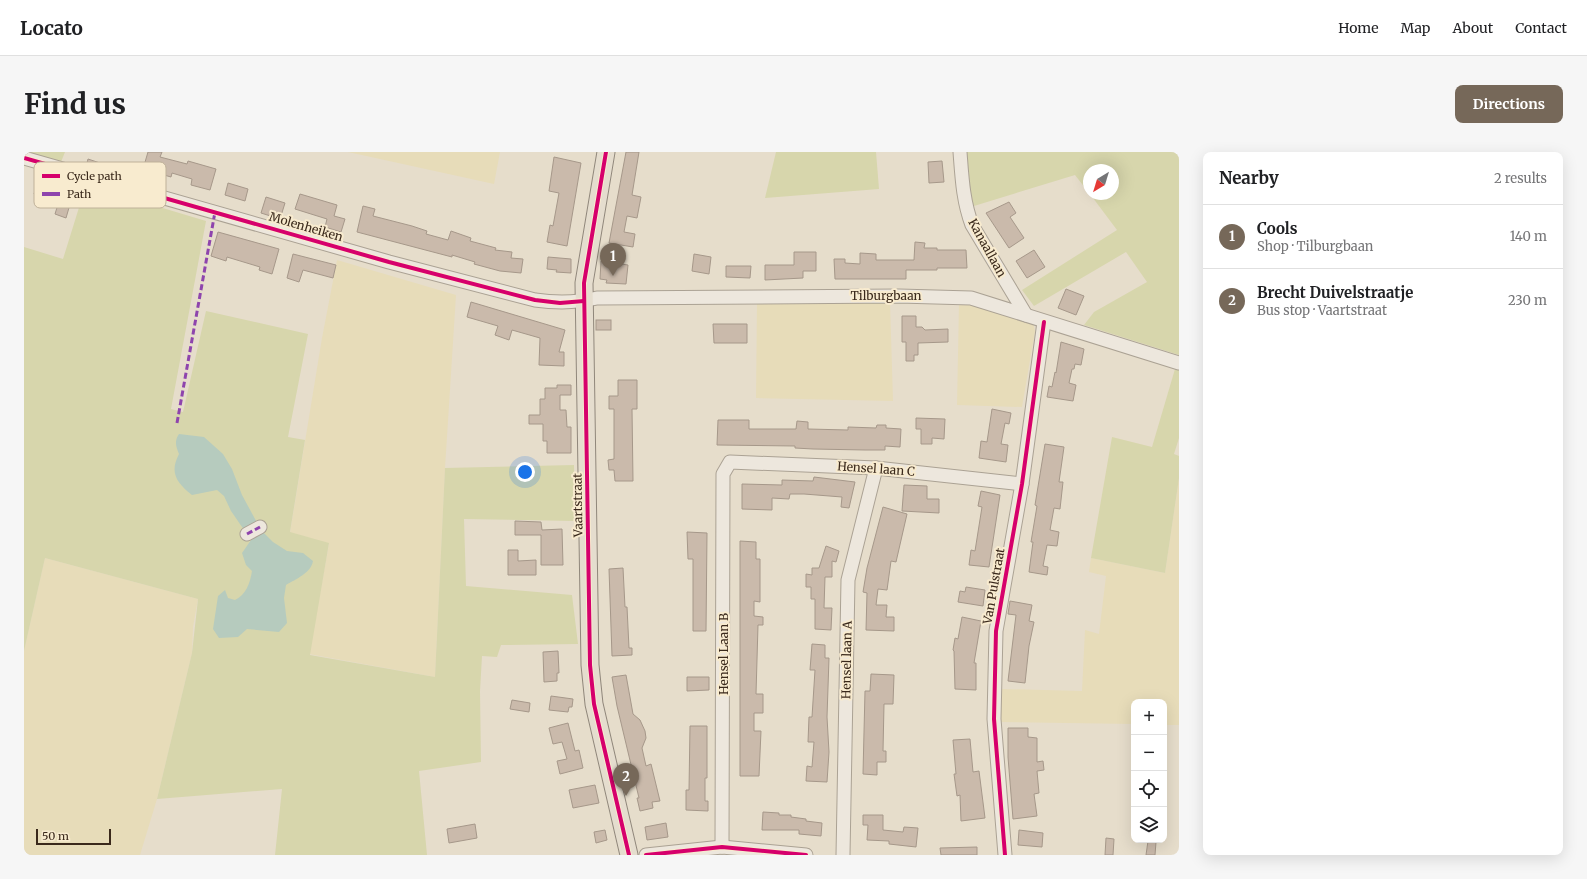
<!DOCTYPE html>
<html lang="en">
<head>
<meta charset="utf-8">
<style>
	:root { --surface:#fff; --page:#f6f6f6; --text:#202124; --muted:#757577; --line:#e0e0e0; --accent:#766859 }
	body { margin:0; font-family:Merriweather,serif; background:var(--page); color:var(--text) }
	.controls { position:absolute; right:12px; bottom:12px; display:grid; overflow:hidden; border-radius:8px; box-shadow:0 4px 16px #0002 }
	.controls button { width:36px; height:36px; display:grid; place-items:center; padding:0; border:0; border-bottom:1px solid var(--line); background:var(--surface); color:var(--text); font:20px sans-serif }
	.compass { position:absolute; left:1059px; top:12px; width:36px; height:36px; border-radius:50%; background:var(--surface); box-shadow:0 4px 16px #0002; rotate:218deg }
	.scale { position:absolute; left:12px; bottom:10px; width:75px; box-sizing:border-box; padding-left:4px; border:2px solid #3a291b; border-top:0; font-size:11px; line-height:14px; white-space:nowrap; color:#3a291b; -webkit-text-stroke:3px #f8ebcf; paint-order:stroke }
	.you { position:absolute; left:501px; top:320px; width:14px; height:14px; margin:-10px; border:3px solid #fff; border-radius:50%; background:#1a73e8; box-shadow:0 0 0 6px #1a73e833 }
	.badge { display:grid; place-items:center; width:26px; height:26px; border-radius:50%; background:var(--accent); color:#fff; font-size:13px; font-weight:700 }
	.pin { position:absolute; translate:-50% -33px; filter:drop-shadow(0 1px 2px #0008) }
	.pin::after { content:''; position:absolute; top:21px; width:14px; height:12px; background:inherit; clip-path:polygon(0 0,100% 0,50% 100%) }
	.list { margin:0; padding:0; list-style:none }
	h2 { display:flex; justify-content:space-between; align-items:center; height:52px; margin:0; padding:0 16px; font-size:17px }
	h2 small { font-size:13px; font-weight:400; color:var(--muted) }
	.list li { display:grid; grid-template-columns:26px 1fr auto; gap:12px; align-items:center; box-sizing:border-box; height:64px; padding:0 16px; border-top:1px solid var(--line) }
	.list b { display:block; font-size:15px; white-space:nowrap }
	.list p { margin:0; font-size:13px; white-space:nowrap; color:var(--muted) }
	.list em { font-size:13px; font-style:normal; color:var(--muted) }
	.icon { flex:none; width:22px; height:22px; fill:none; stroke:currentColor; stroke-width:2; stroke-linecap:round; stroke-linejoin:round }
	.map { position:relative; flex:none; width:1155px; height:703px; overflow:hidden; border-radius:8px }
	header { display:flex; align-items:center; gap:24px; box-sizing:border-box; height:56px; padding:0 20px; background:var(--surface); border-bottom:1px solid var(--line) }
	header strong { font-size:19px }
	nav { display:flex; gap:22px; margin-inline-start:auto; font-size:14px }
	.intro { display:flex; align-items:center; justify-content:space-between; box-sizing:border-box; height:96px; padding:0 24px }
	h1 { margin:0; font-size:28px }
	.button { padding:10px 18px; border-radius:8px; background:var(--accent); color:#fff; font-size:14px; font-weight:700 }
	main { display:flex; gap:24px; padding:0 24px }
	aside { flex:1; background:var(--surface); border-radius:8px; box-shadow:0 4px 16px #0002 }
	.map>svg:first-child { display:block }
	.farmland { fill:#e7dcb9 }
	.green { fill:#d7d6ac }
	.water { fill:#b6cbbe }
	.building { fill:#cabaab; stroke:#a6988a }
	.lines { fill:none; stroke-linecap:round; stroke-linejoin:round }
	.minor-casing { stroke:#aba294; stroke-width:15 }
	.major-casing { stroke:#90877b; stroke-width:19 }
	.minor { stroke:#ede7dd; stroke-width:13 }
	.major { stroke:#e5ddce; stroke-width:17 }
	.quiet { stroke:#8e44ad; stroke-width:3; stroke-dasharray:6 3; stroke-linecap:butt }
	.cycleway-casing { stroke:#f8ebcf; stroke-width:6 }
	.cycleway { stroke:#d6006c; stroke-width:4 }
	.labels { text-anchor:middle; stroke-width:4; stroke-linejoin:round; paint-order:stroke }
	.street-label { font-size:12px; fill:#3a291b; stroke:#f8ebcf }
	.key { fill:#f8ebcf; stroke:#bfb199; stroke-width:1 }
	.key-label { font-size:11px; fill:#3a291b }
</style>
</head>
<body>
<header>
<strong>Locato</strong>
<nav><a>Home</a><a>Map</a><a>About</a><a>Contact</a></nav>
</header>
<div class="intro"><h1>Find us</h1><a class="button">Directions</a></div>
<main>
<div class="map">
<svg width="1155" height="703" viewBox="0 0 1155 703">
	<rect width="100%" height="100%" fill="#e6ddcb"/>
	<!-- farmland -->
	<g class="farmland">
		<path d="M324 0H476L470 32Z"/>
		<path d="M313 108 432 143 421 316 411 525 285 502 305 392 266 381 298 186Z"/>
		<path d="M733 150H866L869 249 732 246Z"/>
		<path d="M935 151 954 153 1009 171 1011 179 998 255 933 253Z"/>
		<path d="M1155 326V573H1140V550H1110V572L977 570V537L1058 539 1061 478 1075 482 1082 424 1065 420 1067 406 1141 421Z"/>
		<path d="M21 406 174 447 169 475 168 501 133 647 116 703H0V499Z"/>
	</g>
	<!-- green -->
	<g class="green">
		<path d="M4 0H41L37 10Z"/>
		<path d="M752 0H852L855 37 741 46Z"/>
		<path d="M941 0H1155V203L1060 173 1070 160 1123 130 1102 100 1010 154 998 138 1093 78 1066 42H1089V18H1065V41L1051 23 950 54 942 36Z"/>
		<path d="M62 33 182 69 147 257 159 260 182 159 284 182 264 285 281 288 266 380 305 391 286 503 411 525 421 316 550 313 551 369 440 367 442 434 548 443 554 492 477 493 473 505 458 504 456 539 457 610 395 619 403 703H251L258 637 133 647 168 501 174 447 21 406 0 499V95L39 107Z"/>
		<path d="M1151 217 1155 218V286L1150 302 1155 304V326L1141 421 1067 406 1088 285 1128 295Z"/>
	</g>
	<!-- water -->
	<path class="water" d="M155 282 180 285 199 302 208 317 218 343 237 378 249 390 263 399 279 401 289 409C287 421 272 427 262 433L260 446 263 471 255 480 223 477 214 485 195 486 189 477 194 444 201 438 204 446 211 448C222 443 226 431 228 419L222 413 218 401 227 388 207 359 200 344 193 338 168 343C153 331 145 321 155 302 152 295 150 289 155 282Z"/>
	<!-- building -->
	<g class="building">
		<path d="M124 0H138L136 5 163 12 164 9 192 17 186 38 167 33 168 27 148 21 147 25 119 17Z"/>
		<path d="M602 0H615L608 43 617 45 613 66 603 64 600 80 611 82 609 95 585 91Z"/>
		<path d="M530 5 557 11 543 94 523 90 526 73 529 74 535 41 525 39Z"/>
		<path d="M64 7 79 12 77 19 62 15Z"/>
		<path d="M918 9 920 30 905 31 904 10Z"/>
		<path d="M16 23 51 35 42 66 31 62 35 49 10 42Z"/>
		<path d="M204 31 224 37 221 49 201 43Z"/>
		<path d="M276 42 313 53 310 64 321 67 317 80 301 75 303 67 271 57Z"/>
		<path d="M242 45 261 51 256 67 237 61Z"/>
		<path d="M985 50 992 61 986 65 1000 86 985 96 962 61Z"/>
		<path d="M339 54 351 57 349 64 388 74 403 79 402 82 424 88 427 79 447 86 446 89 472 96 471 98 488 100 487 106 499 107 497 121 476 119 450 112 451 110 428 103V105L333 80Z"/>
		<path d="M194 80 255 97 248 122 235 118 236 115 203 105 202 109 187 104Z"/>
		<path d="M891 90 901 91 900 96H913V98H942L943 116H913V118H882V127H811L810 107H821V111L836 112V101L852 102V108H890Z"/>
		<path d="M1010 98 1021 115 1003 126 992 109Z"/>
		<path d="M770 100H792V119H779V126L741 128V113H770Z"/>
		<path d="M269 102 312 113 309 126 279 118 275 130 263 126Z"/>
		<path d="M670 102 687 105 685 122 668 119Z"/>
		<path d="M524 105 547 107V121L532 120 533 118 523 117Z"/>
		<path d="M577 109 604 113 602 132 582 131 583 128 576 127Z"/>
		<path d="M702 114H727L726 126 702 125Z"/>
		<path d="M1042 137 1060 144 1052 163 1034 156Z"/>
		<path d="M447 150 541 178 535 200H540V214L515 213 516 186 488 178 485 188 471 183 474 174 443 165Z"/>
		<path d="M878 164H892V175H898L901 178 924 177V190L894 191V203H890V209H882V190H878Z"/>
		<rect x="572" y="168" width="15" height="10"/>
		<path d="M689 172H723V191H690Z"/>
		<path d="M1037 190 1060 197 1057 213 1051 212 1050 217H1048L1045 231 1052 233 1049 249 1023 245 1025 234 1028 235 1031 220 1032 221Z"/>
		<path d="M594 228H613V257H608L609 329H591L590 318H585L584 308 590 307V257H585V244H594Z"/>
		<path d="M533 233H547V243H536V258H542L543 275H547V301H523V289H519V272H505V263H516V247H521V236H533Z"/>
		<path d="M968 257 987 261 985 272 981 271 977 292 984 293 982 310 955 306 957 289 963 290Z"/>
		<path d="M892 266 921 267 920 287 908 286V292H897V277H892Z"/>
		<path d="M694 268H725V277H772L773 269 784 270V277L824 278V275L852 276 853 273H862V276L877 277 876 295 861 294V298H841L789 297 771 296V294L693 293Z"/>
		<path d="M1021 292 1040 295 1035 330H1039L1036 357 1030 356 1026 378 1035 380 1033 394 1023 393 1019 414 1024 415 1023 423 1005 420 1009 390H1007L1013 354 1011 353Z"/>
		<path d="M790 325 831 330 825 356 817 355 818 345 780 342H766L765 347 748 346V358L718 357V332L758 333V328L789 329Z"/>
		<path d="M880 333 903 334V347H915V361L878 359Z"/>
		<path d="M957 339 976 343 965 415 945 413 947 398 951 399 958 355 954 354Z"/>
		<path d="M859 355 883 362 872 410 867 409 863 438 854 437 852 453H863L862 465H870V479L842 478 843 441 839 440 843 416Z"/>
		<path d="M491 369 517 370 518 378 538 377 539 413H517V383H491Z"/>
		<path d="M663 380 683 381 682 479H669V407H664Z"/>
		<path d="M716 389 732 390V407H736V450L730 449V464L739 465V473H734L732 542H739V561H730V579H737L735 624H716Z"/>
		<path d="M802 394 815 399 812 410 808 409V425H801L800 456H808L807 478 791 477V447H787V435H782V422L788 423V416H795Z"/>
		<path d="M484 398H494V409L512 408V423H484Z"/>
		<path d="M599 416 601 455H603L605 496H608V503L588 504 585 417Z"/>
		<path d="M942 435 961 438 959 454 934 450 936 439 941 440Z"/>
		<path d="M986 449 1008 453 1005 469 1010 470 1005 494 1001 531 984 529 992 463 984 462Z"/>
		<path d="M938 465 957 469 950 511H952V538L931 537 930 499 929 498 931 486 934 487Z"/>
		<path d="M788 492 801 493V506H805L803 565 805 600 803 630 782 629 783 614 788 615 790 590H784L785 565H788L791 518H786Z"/>
		<path d="M534 499 535 521H533V529L520 530 519 500Z"/>
		<path d="M847 522 870 523 869 552H860L859 599H862V610H853V623L839 622 841 539H846Z"/>
		<path d="M602 523 609 562 616 568 621 579 622 586 618 596 622 614 627 612 636 649 628 650 629 656 616 659 613 646H615L593 554 588 525Z"/>
		<path d="M663 525H685V538L663 539Z"/>
		<path d="M527 544 549 547 548 555H545L544 560 525 558Z"/>
		<path d="M488 548 506 551 505 560 486 557Z"/>
		<path d="M544 571 551 599 555 598 559 616 536 622 533 609 543 607 538 590 529 592 525 576Z"/>
		<path d="M666 574H683V626H681V649H684V659L662 658V638H665Z"/>
		<path d="M984 576H1004V585L1013 586V610L1019 609 1020 618 1013 619 1015 641 1010 642 1013 664 989 667 984 605Z"/>
		<path d="M946 587 949 620 955 619 961 666 937 669 936 643 933 644 930 622H932L929 588Z"/>
		<path d="M571 633 575 651 549 656 545 638Z"/>
		<path d="M739 660 755 661V663H767V665L782 667V669L798 671 797 684 775 682V678H738Z"/>
		<path d="M839 663H859V678L879 680 880 675 894 676 892 695 865 692V689L843 688 844 673H839Z"/>
		<path d="M642 671 644 685 623 688 621 675Z"/>
		<path d="M451 672 453 686 425 691 423 677Z"/>
		<path d="M581 678 583 688 572 691 570 680Z"/>
		<path d="M995 678 1019 681 1018 695 994 693Z"/>
		<path d="M1082 686 1090 687 1089 703H1081Z"/>
		<path d="M1124 689 1132 690 1131 703H1122Z"/>
		<path d="M953 695V703H917L916 696Z"/>
	</g>
	<g class="lines">
		<defs>
			<g id="minor">
				<path d="M936 0C938 26 939 49 948 73L1002 163"/>
				<path d="M0 6 365 110 511 148C533 151 552 151 573 146L875 144 947 146 1155 211"/>
				<path d="M223 382 236 375"/>
				<path d="M698 695 699 322 706 310 852 316 998 332"/>
				<path d="M622 703 698 695 782 703"/>
				<path d="M819 703 824 428 852 316"/>
				<path d="M981 703 970 567 972 479 998 332 1020 170"/>
			</g>
			<path id="major" d="M582 0 560 131 566 513 570 552 605 703"/>
		</defs>
		<!-- minor casing -->
		<use href="#minor" class="minor-casing"/>
		<!-- major casing -->
		<use href="#major" class="major-casing"/>
		<!-- minor -->
		<use href="#minor" class="minor"/>
		<!-- major -->
		<use href="#major" class="major"/>
		<!-- quiet -->
		<g class="quiet">
			<path d="M153 271 191 60"/>
			<path d="M223 382 236 375"/>
		</g>
		<defs>
			<g id="cycleway">
				<path d="M582 0 560 131 566 513 570 552 605 703"/>
				<path d="M0 6 365 110 511 148 536 151 560 149"/>
				<path d="M622 703 698 695 782 703"/>
				<path d="M981 703 970 567 972 479 998 332 1020 170"/>
			</g>
		</defs>
		<!-- cycleway casing -->
		<use href="#cycleway" class="cycleway-casing"/>
		<!-- cycleway -->
		<use href="#cycleway" class="cycleway"/>
	</g>
	<g class="labels">
		<!-- street labels -->
		<g class="street-label">
			<text transform="translate(282 75) rotate(16)" y="4">Molenheiken</text>
			<text transform="translate(963 96) rotate(61)" y="4">Kanaallaan</text>
			<text x="862" y="148">Tilburgbaan</text>
			<text transform="translate(852 317) rotate(4)" y="4">Hensel laan C</text>
			<text transform="translate(554 353) rotate(-91)" y="4">Vaartstraat</text>
			<text transform="translate(970 434) rotate(-80)" y="4">Van Pulstraat</text>
			<text transform="translate(700 502) rotate(-90)" y="4">Hensel Laan B</text>
			<text transform="translate(823 508) rotate(-89)" y="4">Hensel laan A</text>
		</g>
	</g>
	<!-- legend -->
	<rect x="10" y="10" width="132" height="46" rx="6" class="key"/>
	<rect x="18" y="22" width="18" height="4" fill="#d6006c"/>
	<rect x="18" y="40" width="18" height="4" fill="#8e44ad"/>
	<g class="key-label">
		<text x="43" y="28">Cycle path</text>
		<text x="43" y="46">Path</text>
	</g>
</svg>
<div class="controls">
<button>+</button>
<button>−</button>
<button><svg class="icon" aria-label="locate" viewBox="0 0 24 24"><circle cx="12" cy="12" r="6"/><path d="M12 2v4M12 18v4M2 12h4M18 12h4"/></svg></button>
<button><svg class="icon" aria-label="layers" viewBox="0 0 24 24"><path d="M12 4l9 5-9 5-9-5zM3 14l9 5 9-5"/></svg></button>
</div>
<svg class="compass" viewBox="-18 -18 36 36"><path d="M0-13l5 13h-10z" fill="#e53935"/><path d="M0 13l5-13h-10z" fill="#757577"/></svg>
<div class="scale">50 m</div>
<div class="you"></div>
<div class="pin badge" style="left:589px;top:124px">1</div>
<div class="pin badge" style="left:602px;top:644px">2</div>
</div>
<aside>
<h2>Nearby<small>2 results</small></h2>
<ul class="list">
<li><span class="badge">1</span><div><b>Cools</b><p>Shop · Tilburgbaan</p></div><em>140 m</em></li>
<li><span class="badge">2</span><div><b>Brecht Duivelstraatje</b><p>Bus stop · Vaartstraat</p></div><em>230 m</em></li>
</ul>
</aside>
</main>
</body>
</html>
